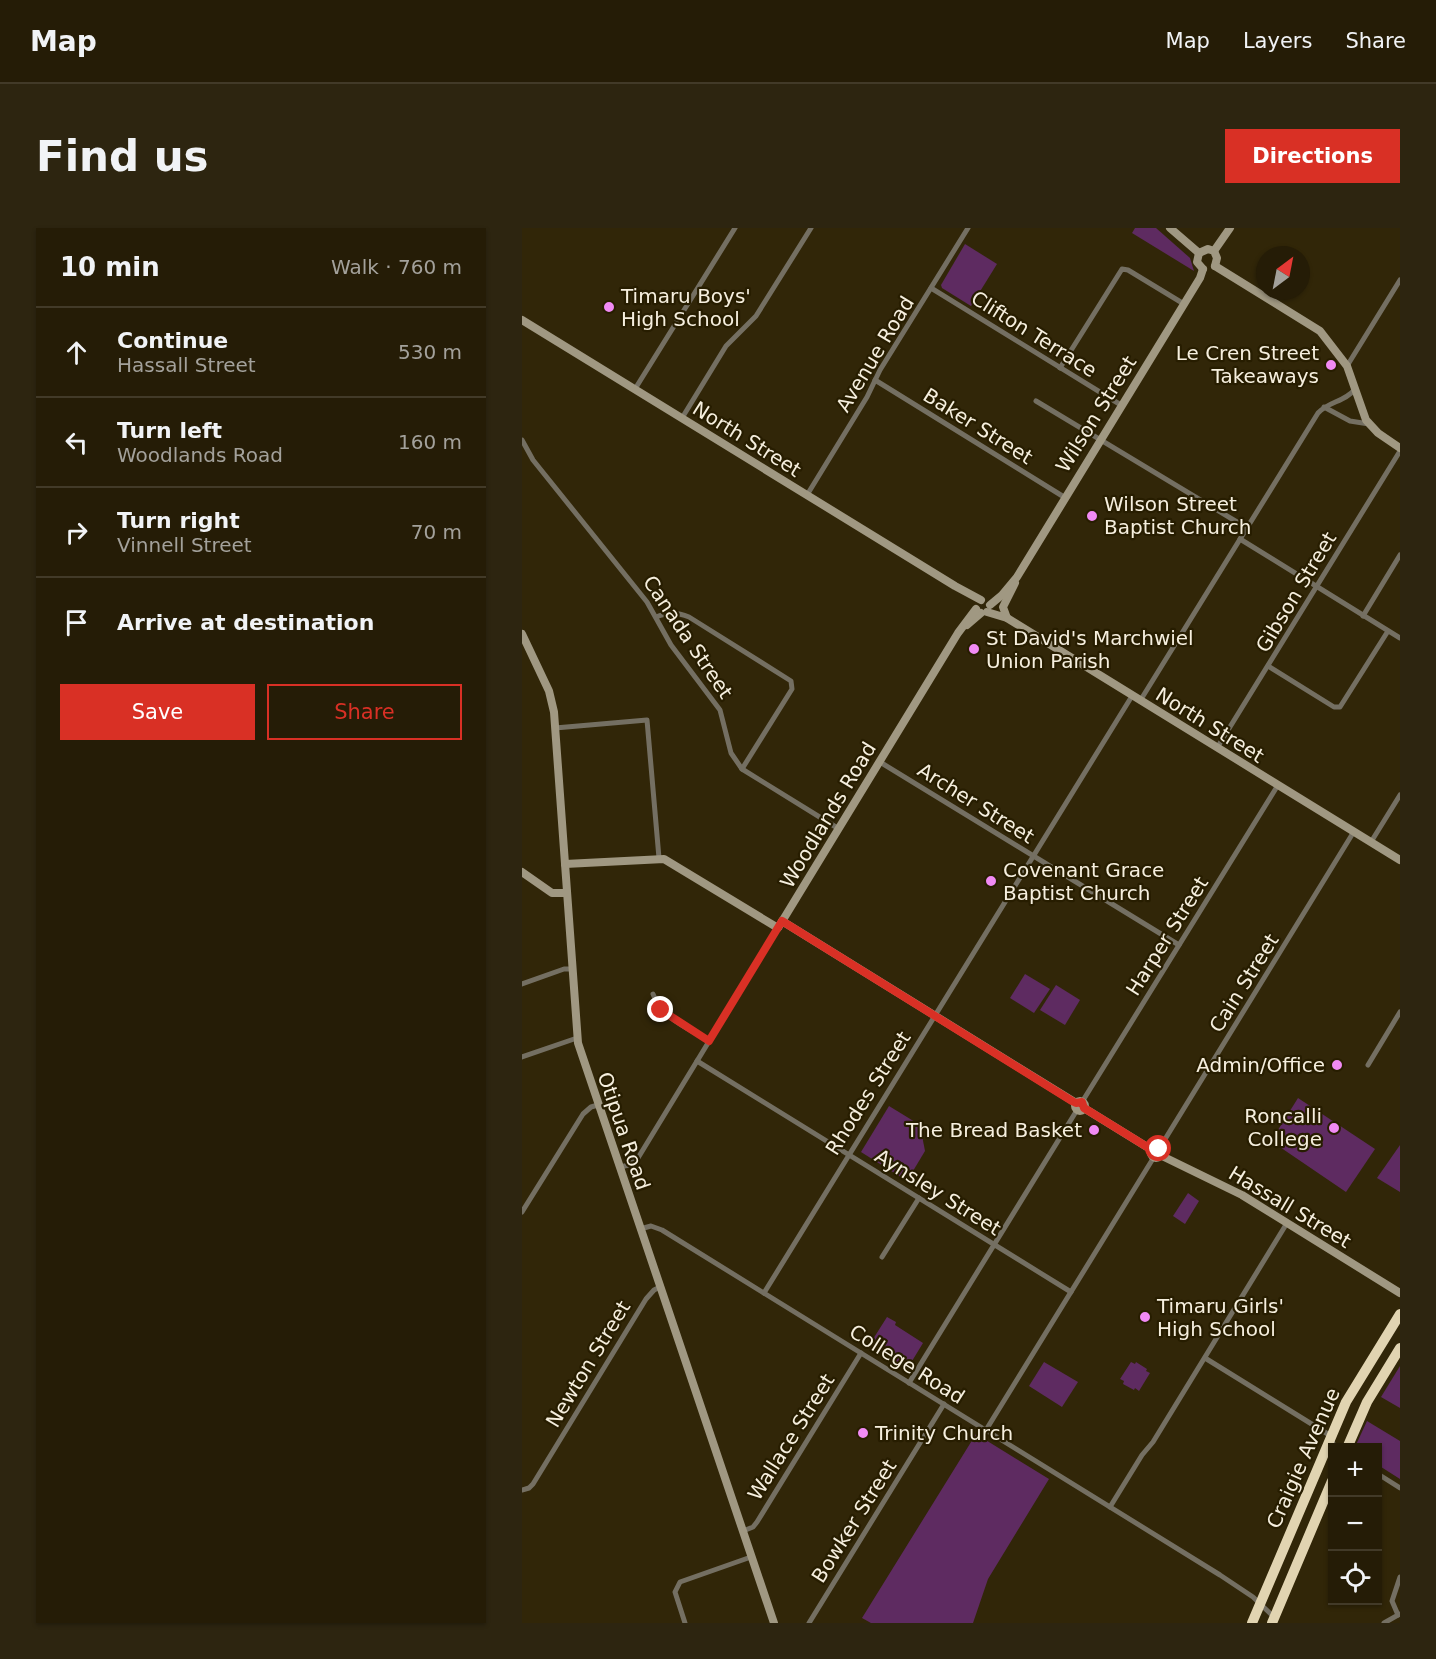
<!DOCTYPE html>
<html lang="en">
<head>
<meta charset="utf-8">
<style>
	:root { --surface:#251c06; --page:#2d2510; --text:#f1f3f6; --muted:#a3a19b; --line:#423a28; --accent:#d93025 }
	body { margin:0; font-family:"DejaVu Sans",sans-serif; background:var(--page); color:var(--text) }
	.controls { position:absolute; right:18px; bottom:18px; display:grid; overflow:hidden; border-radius:0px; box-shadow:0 2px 4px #0004 }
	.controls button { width:54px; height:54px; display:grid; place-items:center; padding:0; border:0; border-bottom:2px solid var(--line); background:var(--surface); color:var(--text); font:30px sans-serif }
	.compass { position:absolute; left:734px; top:18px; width:54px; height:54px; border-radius:50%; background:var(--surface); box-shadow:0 2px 4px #0004; rotate:32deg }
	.stop { position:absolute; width:18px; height:18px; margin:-14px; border:4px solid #d93025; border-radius:50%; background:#fff }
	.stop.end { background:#d93025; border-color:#fff; box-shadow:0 2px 6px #0008 }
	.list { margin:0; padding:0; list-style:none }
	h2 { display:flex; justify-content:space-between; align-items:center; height:78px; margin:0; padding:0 24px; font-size:26px }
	h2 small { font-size:20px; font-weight:400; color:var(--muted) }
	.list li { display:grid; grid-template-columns:39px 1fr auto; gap:18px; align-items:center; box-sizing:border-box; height:90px; padding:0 24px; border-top:2px solid var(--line) }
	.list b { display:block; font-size:22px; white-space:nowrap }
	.list p { margin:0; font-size:20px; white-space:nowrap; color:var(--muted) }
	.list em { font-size:20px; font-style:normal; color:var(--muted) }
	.actions { display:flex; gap:12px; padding:18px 24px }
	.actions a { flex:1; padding:14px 0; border:2px solid var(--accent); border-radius:0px; text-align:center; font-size:21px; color:var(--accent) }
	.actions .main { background:var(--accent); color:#fff }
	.icon { flex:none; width:33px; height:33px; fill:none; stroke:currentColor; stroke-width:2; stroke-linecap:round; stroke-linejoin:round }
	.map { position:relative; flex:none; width:878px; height:1395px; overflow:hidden; border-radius:0px }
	header { display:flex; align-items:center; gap:36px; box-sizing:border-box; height:84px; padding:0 30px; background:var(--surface); border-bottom:2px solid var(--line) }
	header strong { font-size:28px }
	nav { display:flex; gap:33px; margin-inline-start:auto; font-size:21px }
	.intro { display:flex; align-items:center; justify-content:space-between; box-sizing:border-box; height:144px; padding:0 36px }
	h1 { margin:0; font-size:42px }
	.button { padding:15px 27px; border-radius:0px; background:var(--accent); color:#fff; font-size:21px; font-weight:700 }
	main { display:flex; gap:36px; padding:0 36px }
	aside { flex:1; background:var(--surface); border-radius:0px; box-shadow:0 2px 4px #0004 }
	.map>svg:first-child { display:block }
	.green { fill:#5e2b61 }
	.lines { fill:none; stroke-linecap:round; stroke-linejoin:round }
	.street { stroke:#746f62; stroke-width:5 }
	.secondary { stroke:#a09882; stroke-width:8 }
	.highway { stroke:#e1d4b1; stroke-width:10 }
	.route { stroke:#d93025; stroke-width:8 }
	.poi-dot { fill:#f18af4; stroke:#271d00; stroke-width:2 }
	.labels { text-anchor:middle; stroke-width:4.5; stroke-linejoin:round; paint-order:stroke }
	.poi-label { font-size:20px; fill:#f6efde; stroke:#271d00; text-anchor:start }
	.street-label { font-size:20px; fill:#f6efde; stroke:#271d00 }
</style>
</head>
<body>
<header>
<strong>Map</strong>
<nav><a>Map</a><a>Layers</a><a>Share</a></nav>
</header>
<div class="intro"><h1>Find us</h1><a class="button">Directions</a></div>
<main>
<aside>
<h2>10 min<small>Walk · 760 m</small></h2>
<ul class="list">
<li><svg class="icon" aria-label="ahead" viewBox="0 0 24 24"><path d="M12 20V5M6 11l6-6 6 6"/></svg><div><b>Continue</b><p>Hassall Street</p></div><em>530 m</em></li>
<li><svg class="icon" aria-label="left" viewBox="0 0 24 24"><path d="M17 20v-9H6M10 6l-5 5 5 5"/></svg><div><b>Turn left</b><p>Woodlands Road</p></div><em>160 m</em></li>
<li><svg class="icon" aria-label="right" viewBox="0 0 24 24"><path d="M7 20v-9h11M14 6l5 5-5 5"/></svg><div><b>Turn right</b><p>Vinnell Street</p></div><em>70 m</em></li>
<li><svg class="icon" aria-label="arrive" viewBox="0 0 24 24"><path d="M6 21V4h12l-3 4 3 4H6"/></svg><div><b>Arrive at destination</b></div></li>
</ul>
<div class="actions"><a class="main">Save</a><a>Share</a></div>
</aside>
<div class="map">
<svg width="878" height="1395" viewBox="0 0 878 1395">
	<rect width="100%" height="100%" fill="#312608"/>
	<!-- green -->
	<g class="green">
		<path d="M613 0H634L668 30 672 43 610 5Z"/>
		<path d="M443 16 475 36 449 78 420 60 419 57Z"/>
		<path d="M503 746 528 761 512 785 488 770Z"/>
		<path d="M534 757 558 772 543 797 518 782Z"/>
		<path d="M776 870 853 921 824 964 749 913Z"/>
		<path d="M367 878 398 897 403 923 385 953 339 924Z"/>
		<path d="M878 917V964L855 950Z"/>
		<path d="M666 965 677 973 663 996 651 988Z"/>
		<path d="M365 1089 374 1094 373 1097 401 1115 387 1138 380 1140 346 1119Z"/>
		<path d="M522 1134 556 1154 540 1179 507 1158Z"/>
		<path d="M609 1134 613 1136 614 1134 625 1141 624 1143 628 1145 617 1163 613 1160 612 1162 601 1156 602 1153 598 1151Z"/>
		<path d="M878 1138V1180L859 1169Z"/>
		<path d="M845 1193 878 1213V1251L856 1237V1220L833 1219Z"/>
		<path d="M454 1206 527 1251 466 1351 451 1395H349L340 1390Z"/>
	</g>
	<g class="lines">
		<!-- street -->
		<g class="street">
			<path d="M409 60 599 177"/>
			<path d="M825 138 878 52"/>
			<path d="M538 140 600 41 606 42 662 76"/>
			<path d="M353 152 542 269"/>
			<path d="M113 161 213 0"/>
			<path d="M514 173 725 300"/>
			<path d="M802 179 828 193 847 196"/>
			<path d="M160 190 204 118 234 88 289 0"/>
			<path d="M0 212 11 232 125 374 149 417 198 482 209 525 220 541 317 601"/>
			<path d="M285 267 345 169 358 142 446 0"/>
			<path d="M718 311 878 410"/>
			<path d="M841 388 878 327"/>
			<path d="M134 389C146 384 155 384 167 389L269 453 270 461 220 541"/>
			<path d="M746 438 812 479H818L866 403"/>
			<path d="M618 473 796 185C807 173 823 174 833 161"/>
			<path d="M33 500 125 492 137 630"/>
			<path d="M695 520 878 223"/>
			<path d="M358 534 657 717"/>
			<path d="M849 614 878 567"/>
			<path d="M0 756 42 741H50"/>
			<path d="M131 766C139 790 166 800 187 813"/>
			<path d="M0 829 55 810"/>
			<path d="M175 833 549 1064"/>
			<path d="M846 837 878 784"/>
			<path d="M560 874 756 557"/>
			<path d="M637 921 831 605"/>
			<path d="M98 939 107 937 116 930 256 700"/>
			<path d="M0 984 61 886 69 879 76 877"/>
			<path d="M118 1001 129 998 140 1002 698 1347 731 1369 752 1389"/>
			<path d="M360 1029 397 970"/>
			<path d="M242 1065 610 468"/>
			<path d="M683 1130 809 1208 811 1216 817 1220"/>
			<path d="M387 1155 555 882"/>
			<path d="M464 1202 632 929"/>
			<path d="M856 1246 878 1260"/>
			<path d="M0 1262 7 1260 11 1256 124 1071 132 1062 138 1059"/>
			<path d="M588 1279 620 1227 631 1214 765 995"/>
			<path d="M221 1303 231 1299 235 1294 339 1125"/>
			<path d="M876 1387 870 1373 878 1349"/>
			<path d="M163 1395 153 1364 158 1354 229 1329"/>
			<path d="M287 1395 422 1176"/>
			<path d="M862 1395 878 1386"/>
		</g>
		<!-- secondary -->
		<g class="secondary">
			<path d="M648 0 677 25"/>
			<path d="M692 23 708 0"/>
			<path d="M677 25 686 21 692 23 695 30 693 38"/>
			<path d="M677 25 675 34 681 41"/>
			<path d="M693 38 798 103 825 138 844 192 856 205 878 220"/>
			<path d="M0 92 433 358 459 372"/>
			<path d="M468 377 480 367 495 349 678 50 681 41"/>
			<path d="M465 384 485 390 878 632"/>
			<path d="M485 390 481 379 493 355"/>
			<path d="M445 397 459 385"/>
			<path d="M0 406 27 463 32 484 56 815 252 1395"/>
			<path d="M43 636 142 631 256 700 436 405 454 381"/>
			<path d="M0 644 30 665H45"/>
			<path d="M260 693 554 875"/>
			<circle cx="558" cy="878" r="5"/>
			<path d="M562 880 630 922"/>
			<circle cx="634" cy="925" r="5"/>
			<path d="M638 927 720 967 878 1065"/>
		</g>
		<!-- highway -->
		<g class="highway">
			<path d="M825 1220 845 1174 878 1120"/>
			<path d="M730 1395 824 1174 878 1086"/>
			<path d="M750 1395 810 1253"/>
		</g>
	</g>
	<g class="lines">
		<!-- route -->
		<path class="route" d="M139 782 187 813 260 693 550 873 554 875 560 874 562 880 630 922 637 921"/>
	</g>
	<!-- markers -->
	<g class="poi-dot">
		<circle cx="87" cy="79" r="6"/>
		<circle cx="809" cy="137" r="6"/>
		<circle cx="570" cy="288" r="6"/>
		<circle cx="452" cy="421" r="6"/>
		<circle cx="469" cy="653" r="6"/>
		<circle cx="815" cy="837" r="6"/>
		<circle cx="812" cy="900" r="6"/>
		<circle cx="572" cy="902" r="6"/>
		<circle cx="623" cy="1089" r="6"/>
		<circle cx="341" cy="1205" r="6"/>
	</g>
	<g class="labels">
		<!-- poi labels -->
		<g class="poi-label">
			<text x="99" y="75">Timaru Boys'<tspan x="99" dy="23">High School</tspan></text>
			<text x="797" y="132" text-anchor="end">Le Cren Street<tspan x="797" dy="23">Takeaways</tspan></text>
			<text x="582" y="283">Wilson Street<tspan x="582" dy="23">Baptist Church</tspan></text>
			<text x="464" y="417">St David's Marchwiel<tspan x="464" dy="23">Union Parish</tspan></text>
			<text x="481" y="649">Covenant Grace<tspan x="481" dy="23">Baptist Church</tspan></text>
			<text x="803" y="844" text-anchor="end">Admin/Office</text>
			<text x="800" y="895" text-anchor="end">Roncalli<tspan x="800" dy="23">College</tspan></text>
			<text x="560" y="909" text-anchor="end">The Bread Basket</text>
			<text x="635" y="1085">Timaru Girls'<tspan x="635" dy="23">High School</tspan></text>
			<text x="353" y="1212">Trinity Church</text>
		</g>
		<!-- street labels -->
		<g class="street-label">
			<text transform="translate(512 106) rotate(32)" y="7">Clifton Terrace</text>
			<text transform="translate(353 126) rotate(-59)" y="7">Avenue Road</text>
			<text transform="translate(574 186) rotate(-58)" y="7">Wilson Street</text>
			<text transform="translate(456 198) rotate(32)" y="7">Baker Street</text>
			<text transform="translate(225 211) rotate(32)" y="7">North Street</text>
			<text transform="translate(774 364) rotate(-59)" y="7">Gibson Street</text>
			<text transform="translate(166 409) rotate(56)" y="7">Canada Street</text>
			<text transform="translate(688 497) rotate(32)" y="7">North Street</text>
			<text transform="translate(454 575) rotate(32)" y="7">Archer Street</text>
			<text transform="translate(306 587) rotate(-59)" y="7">Woodlands Road</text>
			<text transform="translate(645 708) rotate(-58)" y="7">Harper Street</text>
			<text transform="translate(722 755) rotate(-58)" y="7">Cain Street</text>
			<text transform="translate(346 865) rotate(-58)" y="7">Rhodes Street</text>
			<text transform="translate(102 903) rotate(71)" y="7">Otipua Road</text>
			<text transform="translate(416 964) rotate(32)" y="7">Aynsley Street</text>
			<text transform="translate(768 979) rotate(31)" y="7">Hassall Street</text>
			<text transform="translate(66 1136) rotate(-59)" y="7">Newton Street</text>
			<text transform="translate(385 1136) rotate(32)" y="7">College Road</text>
			<text transform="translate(269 1209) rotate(-58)" y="7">Wallace Street</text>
			<text transform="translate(781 1230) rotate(-66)" y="7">Craigie Avenue</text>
			<text transform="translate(332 1293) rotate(-58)" y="7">Bowker Street</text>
		</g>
	</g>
</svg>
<div class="controls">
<button>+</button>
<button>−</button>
<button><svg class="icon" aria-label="locate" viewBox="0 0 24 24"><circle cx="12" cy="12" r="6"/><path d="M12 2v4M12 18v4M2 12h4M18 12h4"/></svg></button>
</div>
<svg class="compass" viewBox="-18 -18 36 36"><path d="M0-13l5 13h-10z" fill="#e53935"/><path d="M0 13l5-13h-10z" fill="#a3a19b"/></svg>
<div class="stop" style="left:637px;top:921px"></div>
<div class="stop end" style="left:139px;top:782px"></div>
</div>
</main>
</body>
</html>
